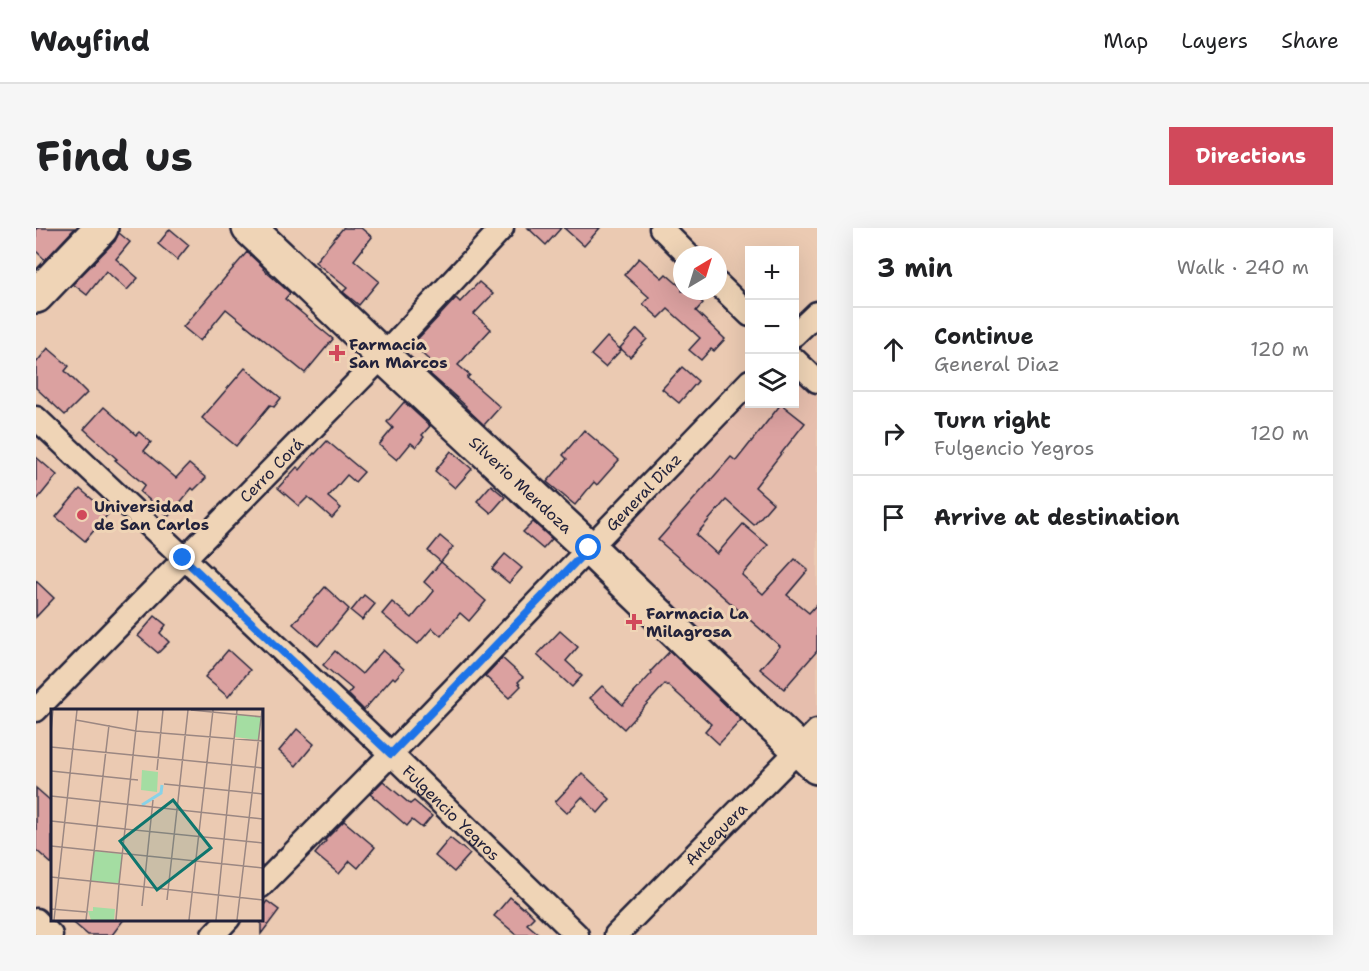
<!DOCTYPE html>
<html lang="en">
<head>
<meta charset="utf-8">
<style>
	:root { --surface:#fff; --page:#f6f6f6; --text:#202124; --muted:#757577; --line:#e0e0e0; --accent:#d1495b }
	body { margin:0; font-family:"Shantell Sans",sans-serif; background:var(--page); color:var(--text) }
	.controls { position:absolute; right:18px; top:18px; display:grid; overflow:hidden; border-radius:0px; box-shadow:0 6px 24px #0002 }
	.controls button { width:54px; height:54px; display:grid; place-items:center; padding:0; border:0; border-bottom:2px solid var(--line); background:var(--surface); color:var(--text); font:30px sans-serif }
	.compass { position:absolute; left:637px; top:18px; width:54px; height:54px; border-radius:50%; background:var(--surface); box-shadow:0 6px 24px #0002; rotate:38deg }
	.stop { position:absolute; width:18px; height:18px; margin:-14px; border:4px solid #1a73e8; border-radius:50%; background:#fff }
	.stop.end { background:#1a73e8; border-color:#fff; box-shadow:0 2px 6px #0008 }
	.list { margin:0; padding:0; list-style:none }
	h2 { display:flex; justify-content:space-between; align-items:center; height:78px; margin:0; padding:0 24px; font-size:26px }
	h2 small { font-size:20px; font-weight:400; color:var(--muted) }
	.list li { display:grid; grid-template-columns:39px 1fr auto; gap:18px; align-items:center; box-sizing:border-box; height:84px; padding:0 24px; border-top:2px solid var(--line) }
	.list b { display:block; font-size:22px; white-space:nowrap }
	.list p { margin:0; font-size:20px; white-space:nowrap; color:var(--muted) }
	.list em { font-size:20px; font-style:normal; color:var(--muted) }
	.icon { flex:none; width:33px; height:33px; fill:none; stroke:currentColor; stroke-width:2; stroke-linecap:round; stroke-linejoin:round }
	.map { position:relative; flex:none; width:781px; height:707px; overflow:hidden; border-radius:0px }
	header { display:flex; align-items:center; gap:36px; box-sizing:border-box; height:84px; padding:0 30px; background:var(--surface); border-bottom:2px solid var(--line) }
	header strong { font-size:28px }
	nav { display:flex; gap:33px; margin-inline-start:auto; font-size:21px }
	.intro { display:flex; align-items:center; justify-content:space-between; box-sizing:border-box; height:144px; padding:0 36px }
	h1 { margin:0; font-size:42px }
	.button { padding:15px 27px; border-radius:0px; background:var(--accent); color:#fff; font-size:21px; font-weight:700 }
	main { display:flex; gap:36px; padding:0 36px }
	aside { flex:1; background:var(--surface); border-radius:0px; box-shadow:0 6px 24px #0002 }
	.map>svg:first-child { display:block }
	.built { fill:#e6bead }
	.building { fill:#dba1a0; stroke:#22223b; stroke-width:1.5 }
	.lines { fill:none; stroke-linecap:round; stroke-linejoin:round }
	.minor-casing { stroke:#22223b; stroke-width:27 }
	.highway-casing { stroke:#22223b; stroke-width:38 }
	.minor { stroke:#efd4b6; stroke-width:22 }
	.highway { stroke:#efd4b6; stroke-width:33 }
	.route { stroke:#1a73e8; stroke-width:8 }
	.poi-dot { fill:#d1495b; stroke:#efd4b6; stroke-width:2 }
	.labels { text-anchor:middle; stroke-width:6; stroke-linejoin:round; paint-order:stroke }
	.poi-label { font-size:16px; font-weight:bold; fill:#22223b; stroke:#efd4b6; text-anchor:start }
	.street-label { font-size:16px; fill:#22223b; stroke:#efd4b6 }
	.inset-river { fill:none; stroke:#88d2e8; stroke-width:3 }
	.inset-road { fill:none; stroke:#9b8782; stroke-width:1.5 }
	.view { fill:#0f766e; fill-opacity:0.15; stroke:#0f766e; stroke-width:3 }
	.inset-edge { fill:none; stroke:#22223b; stroke-width:3 }
</style>
</head>
<body>
<header>
<strong>Wayfind</strong>
<nav><a>Map</a><a>Layers</a><a>Share</a></nav>
</header>
<div class="intro"><h1>Find us</h1><a class="button">Directions</a></div>
<main>
<div class="map">
<svg width="781" height="707" viewBox="0 0 781 707">
	<rect width="100%" height="100%" fill="#ebcab2"/>
	<filter id="ink" filterUnits="userSpaceOnUse"><feTurbulence type="fractalNoise" baseFrequency=".0167" numOctaves="2"/><feDisplacementMap in="SourceGraphic" scale="12" xChannelSelector="R" yChannelSelector="G"/><feConvolveMatrix kernelMatrix="1 2 1 2 8 2 1 2 1" color-interpolation-filters="sRGB"/></filter>
	<g filter="url(#ink)">
		<!-- built -->
		<path class="built" d="M759 137 781 159V495L762 514 559 320 713 168 714 176H758Z"/>
		<!-- building -->
		<g class="building">
			<path d="M0 0H39L9 32 0 23Z"/>
			<path d="M307 0H325L336 9 318 32 343 53 323 77 307 64 311 60 279 34Z"/>
			<path d="M492 0H525L510 17Z"/>
			<path d="M528 0H564L548 18Z"/>
			<path d="M134 1 153 17 141 32 122 16Z"/>
			<path d="M83 5 94 14 80 31 102 50 91 62 70 43 51 67 37 56 79 13Z"/>
			<path d="M211 24 228 40 227 41 254 65 249 71 297 111 269 145 190 81 164 113 147 99Z"/>
			<path d="M603 30 626 50 630 46 646 60V63H654L667 75 660 83 689 111 678 123 675 121 665 132 653 122 664 110 632 81 623 90 607 76 613 69 588 47Z"/>
			<path d="M443 54 457 66 438 86 455 101 422 137 434 147 431 150 464 179 448 197 429 179 430 178 394 146 400 138 376 117 420 70 424 74Z"/>
			<path d="M601 101 611 111 594 129 584 120Z"/>
			<path d="M571 109 585 122 569 139 555 127Z"/>
			<path d="M12 120 33 138 29 143 51 165 29 187 0 160V135Z"/>
			<path d="M646 139 662 153 643 175 626 161Z"/>
			<path d="M209 140 245 170 238 179 234 177 200 218 166 190Z"/>
			<path d="M368 174 394 198 386 207 388 209 380 219 375 215 361 232 343 217 357 200 351 194Z"/>
			<path d="M745 176 769 195 719 259 737 275 718 297 690 272 660 307 681 326 707 296 732 317 706 347 727 366 759 331 772 342 751 367 773 385 781 376V423L748 461 724 441 744 418 622 312 695 229 700 233Z"/>
			<path d="M68 179 100 207 103 204 115 214 108 223 140 250 153 236 170 250 158 262 156 260 133 288 104 264 109 257 79 232 81 231 48 201Z"/>
			<path d="M548 202 583 232 561 257 558 254 539 277 511 254 531 231 527 227Z"/>
			<path d="M291 213 328 244 319 254 311 247 292 269 305 280 296 290 272 269 263 278 242 260 261 239 264 242 278 225 279 226Z"/>
			<path d="M415 223 436 241 419 260 399 243Z"/>
			<path d="M0 229 21 247 0 273Z"/>
			<path d="M455 257 469 269 455 285 441 273Z"/>
			<path d="M44 261 73 285 49 313 20 289Z"/>
			<path d="M497 294 516 311 507 321 487 304Z"/>
			<path d="M404 308 417 319 405 334 392 323Z"/>
			<path d="M469 326 486 340 473 355 456 341Z"/>
			<path d="M405 334 450 373 433 393 424 385 405 408 396 400 382 416 346 386 356 374 376 390 398 363 388 354Z"/>
			<path d="M0 353 18 370 0 389Z"/>
			<path d="M289 359 313 381 282 418 257 396Z"/>
			<path d="M328 367 339 376 326 392 315 383Z"/>
			<path d="M119 388 130 397 124 405 133 414 122 425 102 408Z"/>
			<path d="M524 403 542 419 530 433 546 448 536 459 501 427Z"/>
			<path d="M192 422 214 442 192 469 169 449Z"/>
			<path d="M347 422 368 441 359 451 357 449 328 482 312 466 316 461 287 437 299 423 326 446Z"/>
			<path d="M634 423 705 492 683 516 669 503 675 496 632 457 631 458 629 456 588 501 554 470 566 458 587 477 616 445 615 443Z"/>
			<path d="M466 430 487 449 482 454 485 458 473 470 449 448Z"/>
			<path d="M261 501 278 516 260 538 243 523Z"/>
			<path d="M546 545 574 571 562 585 546 569 531 585 519 574Z"/>
			<path d="M347 553 374 576 378 573 396 588 386 600 376 592 371 598 334 566Z"/>
			<path d="M0 560 16 574V636L0 622Z"/>
			<path d="M308 593 339 619 322 640 314 633 303 646 279 626 290 613 289 612Z"/>
			<path d="M414 610 434 626 418 644 399 628Z"/>
			<path d="M474 669 487 680 488 679 498 689 491 696 504 707H481L458 688Z"/>
			<path d="M231 673 243 682 225 706V681Z"/>
			<path d="M32 690H89L76 707H52Z"/>
		</g>
		<g class="lines">
			<defs>
				<g id="minor">
					<path d="M625 0 652 27"/>
					<path d="M682 56 714 87"/>
					<path d="M758 107 781 85"/>
					<path d="M758 131 781 153"/>
					<path id="s1" d="M0 190 355 526 541 707"/>
					<path id="s2" d="M0 482 347 128 466 0"/>
					<path id="s3" d="M225 658 355 526 714 153"/>
					<path d="M0 692 15 707"/>
					<path d="M177 707 193 690"/>
					<path id="s4" d="M580 707 781 503"/>
				</g>
				<g id="highway">
					<path id="s5" d="M213 0 347 128 553 320 781 539"/>
					<path d="M0 68 65 0"/>
				</g>
			</defs>
			<!-- minor casing -->
			<use href="#minor" class="minor-casing"/>
			<!-- highway casing -->
			<use href="#highway" class="highway-casing"/>
			<!-- minor -->
			<use href="#minor" class="minor"/>
			<!-- highway -->
			<use href="#highway" class="highway"/>
		</g>
	</g>
	<g class="lines" filter="url(#ink)">
		<!-- route -->
		<path class="route" d="M147 330 355 526 553 320"/>
	</g>
	<!-- markers -->
	<g class="poi-dot">
		<path d="M298 116h6v6h6v6h-6v6h-6v-6h-6v-6h6z"/>
		<circle cx="46" cy="287" r="6"/>
		<path d="M595 385h6v6h6v6h-6v6h-6v-6h-6v-6h6z"/>
	</g>
	<g class="labels">
		<!-- poi labels -->
		<g class="poi-label">
			<text x="313" y="122">Farmacia<tspan x="313" dy="18">San Marcos</tspan></text>
			<text x="58" y="284">Universidad<tspan x="58" dy="18">de San Carlos</tspan></text>
			<text x="610" y="391">Farmacia La<tspan x="610" dy="18">Milagrosa</tspan></text>
		</g>
		<!-- street labels -->
		<g class="street-label">
			<text dy="6" stroke="none"><textPath href="#s2" startOffset="336">Cerro Corá</textPath></text>
			<text dy="6" stroke="none"><textPath href="#s5" startOffset="374">Silverio Mendoza</textPath></text>
			<text dy="6" stroke="none"><textPath href="#s3" startOffset="549">General Diaz</textPath></text>
			<text dy="6" stroke="none"><textPath href="#s1" startOffset="573">Fulgencio Yegros</textPath></text>
			<text dy="6" stroke="none"><textPath href="#s4" startOffset="142">Antequera</textPath></text>
		</g>
	</g>
	<!-- overview -->
	<g transform="translate(15 481)">
		<rect width="212" height="212" fill="#ebcab2"/>
		<path d="M186 5 210 8 208 31 184 28ZM91 61 107 63 106 83 90 81ZM43 142 71 145 68 175 39 172ZM42 198 64 200 63 211H40L37 202H42Z" fill="#a4dda2"/>
		<path class="inset-river" d="M91 96 110 84 111 76"/>
		<path class="inset-road" d="M140 1 212 8M25 11 85 22 212 32M0 23 2 1M0 38 212 59M106 61 112 1M0 62 87 71M113 75 212 85M0 87 212 110M0 112 74 120M74 120 87 1M0 137 212 159M0 168 68 175 74 120 212 134M116 191 137 1M91 197 102 91M0 200 35 203M3 211 26 1M35 211 58 16M65 211 68 175 212 191M138 211 162 1M165 211 186 1M186 211 211 1"/>
		<path class="view" d="M122 91 160 139 106 181 69 132Z"/>
		<rect width="212" height="212" class="inset-edge"/>
	</g>
</svg>
<div class="controls">
<button>+</button>
<button>−</button>
<button><svg class="icon" aria-label="layers" viewBox="0 0 24 24"><path d="M12 4l9 5-9 5-9-5zM3 14l9 5 9-5"/></svg></button>
</div>
<svg class="compass" viewBox="-18 -18 36 36"><path d="M0-13l5 13h-10z" fill="#e53935"/><path d="M0 13l5-13h-10z" fill="#757577"/></svg>
<div class="stop" style="left:553px;top:320px"></div>
<div class="stop end" style="left:147px;top:330px"></div>
</div>
<aside>
<h2>3 min<small>Walk · 240 m</small></h2>
<ul class="list">
<li><svg class="icon" aria-label="ahead" viewBox="0 0 24 24"><path d="M12 20V5M6 11l6-6 6 6"/></svg><div><b>Continue</b><p>General Diaz</p></div><em>120 m</em></li>
<li><svg class="icon" aria-label="right" viewBox="0 0 24 24"><path d="M7 20v-9h11M14 6l5 5-5 5"/></svg><div><b>Turn right</b><p>Fulgencio Yegros</p></div><em>120 m</em></li>
<li><svg class="icon" aria-label="arrive" viewBox="0 0 24 24"><path d="M6 21V4h12l-3 4 3 4H6"/></svg><div><b>Arrive at destination</b></div></li>
</ul>
</aside>
</main>
</body>
</html>
